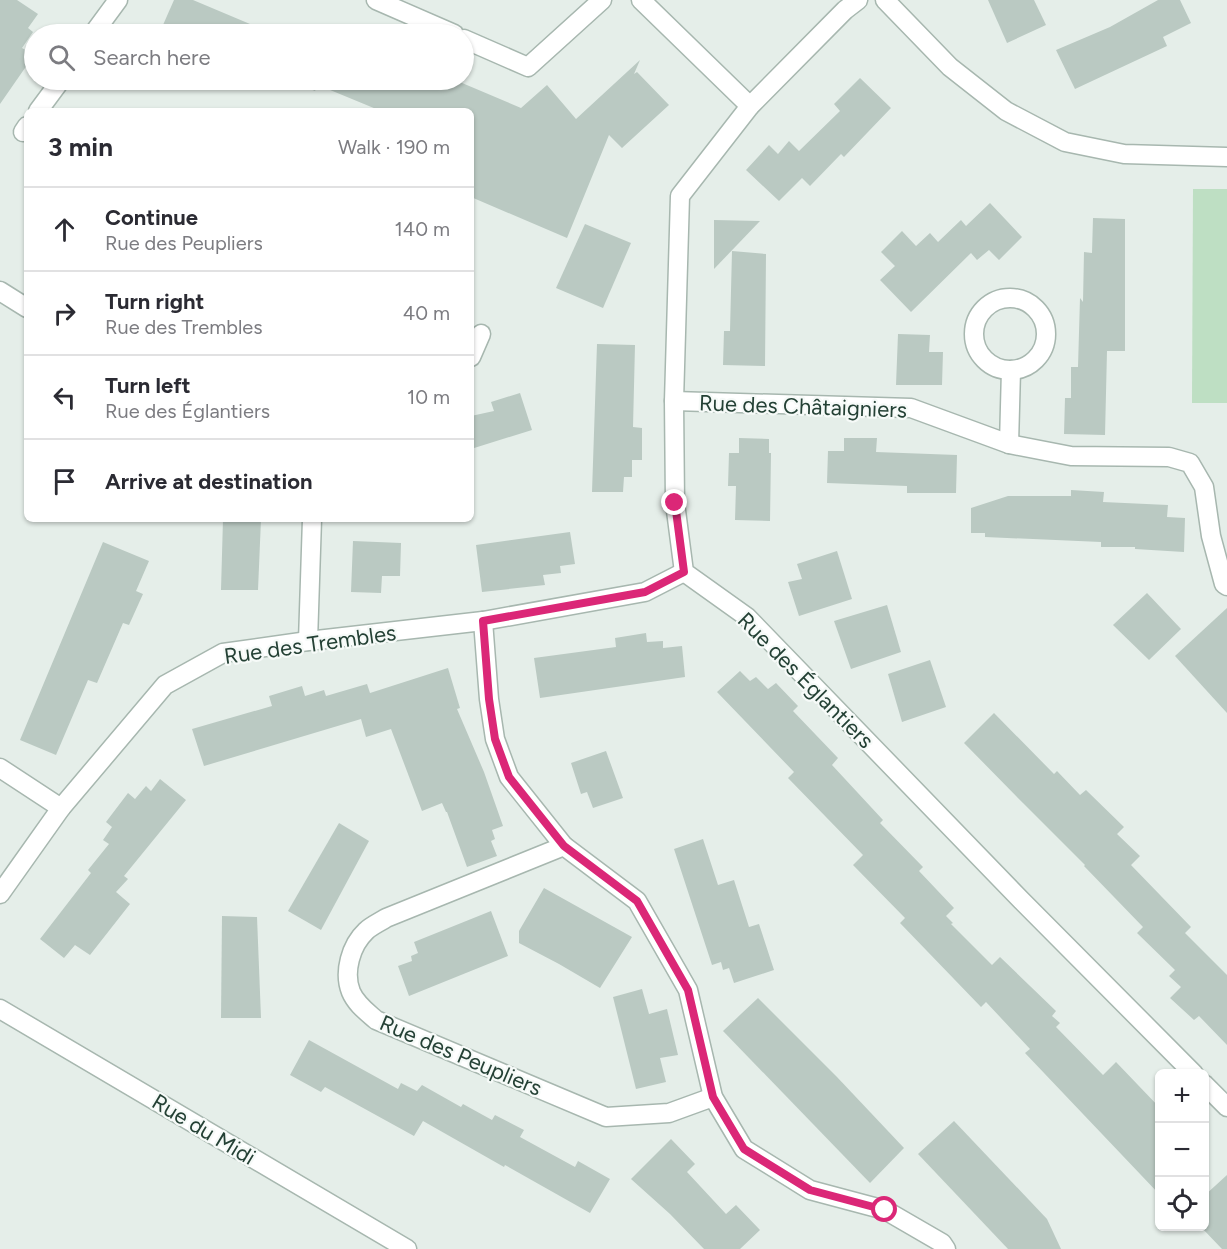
<!DOCTYPE html>
<html lang="en">
<head>
<meta charset="utf-8">
<style>
	:root { --surface:#fff; --page:#f7f7f7; --text:#2b2b33; --muted:#7c7c81; --line:#e1e1e2 }
	body { margin:0; font-family:Figtree,sans-serif; background:var(--page); color:var(--text) }
	.controls { position:absolute; right:18px; bottom:18px; display:grid; overflow:hidden; border-radius:9px; box-shadow:0 2px 4px #0004 }
	.controls button { width:54px; height:54px; display:grid; place-items:center; padding:0; border:0; border-bottom:2px solid var(--line); background:var(--surface); color:var(--text); font:30px sans-serif }
	.stop { position:absolute; width:18px; height:18px; margin:-14px; border:4px solid #db2777; border-radius:50%; background:#fff }
	.stop.end { background:#db2777; border-color:#fff; box-shadow:0 2px 6px #0008 }
	.list { margin:0; padding:0; list-style:none }
	h2 { display:flex; justify-content:space-between; align-items:center; height:78px; margin:0; padding:0 24px; font-size:26px }
	h2 small { font-size:20px; font-weight:400; color:var(--muted) }
	.list li { display:grid; grid-template-columns:39px 1fr auto; gap:18px; align-items:center; box-sizing:border-box; height:84px; padding:0 24px; border-top:2px solid var(--line) }
	.list b { display:block; font-size:22px; white-space:nowrap }
	.list p { margin:0; font-size:20px; white-space:nowrap; color:var(--muted) }
	.list em { font-size:20px; font-style:normal; color:var(--muted) }
	.icon { flex:none; width:33px; height:33px; fill:none; stroke:currentColor; stroke-width:2; stroke-linecap:round; stroke-linejoin:round }
	.map { position:relative; flex:none; width:1227px; height:1249px; overflow:hidden }
	.search { position:absolute; background:var(--surface); box-shadow:0 2px 4px #0004; left:24px; top:24px; width:450px; height:66px; display:flex; align-items:center; gap:15px; box-sizing:border-box; padding:0 21px; border-radius:33px; color:var(--muted); font-size:22px }
	.panel { position:absolute; background:var(--surface); box-shadow:0 2px 4px #0004; left:24px; top:108px; width:450px; height:414px; border-radius:9px }
	.map>svg:first-child { display:block }
	.grass { fill:#bedfc3 }
	.building { fill:#bac9c2 }
	.lines { fill:none; stroke-linecap:round; stroke-linejoin:round }
	.minor-casing { stroke:#a7b7af; stroke-width:21 }
	.minor { stroke:#fff; stroke-width:18 }
	.route { stroke:#db2777; stroke-width:8 }
	.labels { text-anchor:middle; stroke-width:4.5; stroke-linejoin:round; paint-order:stroke }
	.street-label { font-size:22px; fill:#244135; stroke:#f6faf8 }
</style>
</head>
<body>
<div class="map">
<svg width="1227" height="1249" viewBox="0 0 1227 1249">
	<rect width="100%" height="100%" fill="#e5eee9"/>
	<!-- grass -->
	<path class="grass" d="M1193 189H1227V403H1192Z"/>
	<!-- building -->
	<g class="building">
		<path d="M0 0H17L38 14 28 28 33 32 22 48 34 55 0 104Z"/>
		<path d="M174 0H193L250 24 245 34H159Z"/>
		<path d="M988 0H1034L1046 25 1007 43Z"/>
		<path d="M1158 0H1180L1191 23 1163 37 1167 46 1075 89 1056 50 1110 27Z"/>
		<path d="M640 60 634 74 637 72 669 105 622 148 609 135 567 238 471 197V111H381L318 85 315 91 288 80H455L521 108 547 85 576 119Z"/>
		<path d="M860 78 891 108 844 157 841 154 810 186 802 178 779 201 746 170 769 145 778 154 789 141 799 151 840 111 834 104Z"/>
		<path d="M990 203 1022 237 999 260 989 250 977 260 971 253 911 312 880 280 895 266 881 252 902 231 916 246 930 233 938 242 961 220 966 226Z"/>
		<path d="M1093 218 1125 219V351H1107L1105 435 1064 434 1065 398H1071V367H1078L1080 298 1083 302 1084 252 1092 253Z"/>
		<path d="M714 220 760 221 714 269Z"/>
		<path d="M585 224 631 243 603 308 556 288Z"/>
		<path d="M732 251 766 254 765 366 723 365 724 331H730Z"/>
		<path d="M898 334 930 335 929 352H943L942 385H896Z"/>
		<path d="M597 344 635 345 633 427 642 428V460H632V477H624L623 492H592Z"/>
		<path d="M520 393 532 430 471 449V416L494 411 491 402Z"/>
		<path d="M739 438 769 439V453H771L770 521 735 520 736 486H728L729 453H739Z"/>
		<path d="M844 438H877L876 452 957 455 956 493H907V486L827 483 828 451H844Z"/>
		<path d="M1071 490 1104 492 1103 502 1168 505 1167 517 1185 518 1184 552 1135 549V547H1101V542L985 537V533H971V508L1008 496H1071Z"/>
		<path d="M223 519H261L258 590H221Z"/>
		<path d="M570 532 575 564 560 566 561 573 543 575 545 585 482 592 476 545Z"/>
		<path d="M353 541 401 543 400 576H382L381 593 351 592Z"/>
		<path d="M103 542 149 561 136 591 143 594 129 625 123 623 97 683 88 680 56 755 20 740Z"/>
		<path d="M837 551 852 599 799 616 788 582 802 579 797 564Z"/>
		<path d="M1147 593 1181 629 1149 660 1113 625Z"/>
		<path d="M887 605 901 652 851 669 834 621Z"/>
		<path d="M1227 608V713L1175 656Z"/>
		<path d="M646 633 647 642 663 641V648L682 646 685 677 540 698 534 658 616 647 615 638Z"/>
		<path d="M930 660 946 707 902 722 888 674Z"/>
		<path d="M448 668 460 708 457 709 484 772 503 826 492 830 495 839 491 841 497 856 467 867 447 812H446L442 803 422 811 391 729 366 737 361 719 204 766 192 729 272 706 269 696 302 686 305 696 324 690 326 696 367 684 370 693Z"/>
		<path d="M740 671 750 681 756 677 768 689 776 683 798 706 793 711 838 758 832 765 883 820 880 823 923 867 919 871 954 908 946 916 953 923 951 924 992 965 1000 957 1056 1011 1052 1016 1060 1023 1056 1027 1103 1075 1116 1062 1160 1108V1195L1025 1053 1030 1049 986 1002 981 1007 900 923 905 918 853 865 863 855 788 778 794 772 717 692Z"/>
		<path d="M994 713 1054 774 1057 771 1080 795 1086 790 1124 827 1117 834 1140 856 1131 865 1191 927 1185 933 1227 975V1045L1199 1016 1194 1020 1170 998 1181 987 1169 976 1175 970 1137 933 1143 927 1084 866 1085 865 1023 803 964 743Z"/>
		<path d="M606 751 623 798 593 808 587 792 581 794 571 763Z"/>
		<path d="M160 779 186 800 124 876 128 879 116 892 130 904 90 955 75 945 64 958 40 939 91 873 88 870 109 844 103 840 112 827 106 822 128 793 135 799 146 786 151 791Z"/>
		<path d="M339 823 369 841 321 930 288 911Z"/>
		<path d="M703 839 718 885 734 880 749 927 759 924 774 970 734 983 729 968 723 970 721 962 712 965 674 849Z"/>
		<path d="M544 888 632 937 600 988 559 964 519 943V931Z"/>
		<path d="M491 911 508 956 409 996 398 966 412 961 411 956 418 953 414 942Z"/>
		<path d="M222 916 257 917 261 1018H221Z"/>
		<path d="M642 989 649 1014 667 1009 678 1055 660 1058 666 1082 636 1089 613 997Z"/>
		<path d="M758 998 837 1077 904 1148 870 1183 723 1031Z"/>
		<path d="M309 1040 398 1089 401 1083 417 1091 422 1085 461 1107 463 1104 492 1120 495 1115 524 1130 520 1137 575 1167 578 1161 610 1179 590 1213 505 1165 504 1167 423 1121 414 1136 325 1087 321 1092 290 1075Z"/>
		<path d="M954 1121 1047 1219 1061 1249H1008L918 1154Z"/>
		<path d="M671 1139 695 1164 687 1172 726 1214 736 1205 760 1230 740 1249H704L670 1214 631 1179Z"/>
		<path d="M1227 1175V1249H1222L1201 1227H1204V1196Z"/>
	</g>
	<g class="lines">
		<defs>
			<g id="minor">
				<path d="M376 0 454 34"/>
				<path d="M641 0 750 106"/>
				<path d="M858 0 845 10 750 106 680 196 674 401 675 503 684 572 747 617 1021 900 1194 1074"/>
				<path d="M885 0 950 67 1006 111 1065 142 1124 154 1227 157"/>
				<path d="M93 34 118 0"/>
				<path d="M464 39 528 67 602 0"/>
				<path d="M38 111 61 80"/>
				<path d="M23 132 27 126"/>
				<path d="M0 291 27 308"/>
				<circle cx="1010" cy="334" r="36"/>
				<path d="M471 357 481 334"/>
				<path d="M674 401 911 408 1009 444 1071 456 1169 457 1190 463 1204 487 1211 536 1224 584 1227 586"/>
				<path d="M1009 444 1011 370"/>
				<path d="M483 621 489 699 495 739 509 777 564 846 637 901 688 990 713 1097 744 1149 810 1190 885 1210 942 1243 946 1249"/>
				<path d="M308 641 312 519"/>
				<path d="M0 768 61 808"/>
				<path d="M564 846 386 918C380 922 371 926 366 931 351 945 343 972 351 992 356 1004 367 1012 376 1020L606 1117 669 1113 713 1097"/>
				<path d="M0 894 61 808 165 685 223 653 308 641 483 621 645 592 684 572"/>
				<path d="M0 1009 407 1249"/>
				<path d="M1204 1084 1227 1107"/>
			</g>
		</defs>
		<!-- minor casing -->
		<use href="#minor" class="minor-casing"/>
		<!-- minor -->
		<use href="#minor" class="minor"/>
	</g>
	<g class="lines">
		<!-- route -->
		<path class="route" d="M675 503 684 572 645 592 483 621 489 699 495 739 509 777 564 846 637 901 688 990 713 1097 744 1149 810 1190 885 1210"/>
	</g>
	<g class="labels">
		<!-- street labels -->
		<g class="street-label">
			<text transform="translate(803 406) rotate(2)" y="8">Rue des Châtaigniers</text>
			<text transform="translate(310 644) rotate(-8)" y="8">Rue des Trembles</text>
			<text transform="translate(806 680) rotate(45)" y="8">Rue des Églantiers</text>
			<text transform="translate(461 1055) rotate(23)" y="8">Rue des Peupliers</text>
			<text transform="translate(204 1129) rotate(31)" y="8">Rue du Midi</text>
		</g>
	</g>
</svg>
<div class="controls">
<button>+</button>
<button>−</button>
<button><svg class="icon" aria-label="locate" viewBox="0 0 24 24"><circle cx="12" cy="12" r="6"/><path d="M12 2v4M12 18v4M2 12h4M18 12h4"/></svg></button>
</div>
<div class="stop" style="left:885px;top:1210px"></div>
<div class="stop end" style="left:675px;top:503px"></div>
<div class="search"><svg class="icon" aria-label="search" viewBox="0 0 24 24"><circle cx="10" cy="10" r="6"/><path d="M15 15l6 6"/></svg>Search here</div>
<section class="panel">
<h2>3 min<small>Walk · 190 m</small></h2>
<ul class="list">
<li><svg class="icon" aria-label="ahead" viewBox="0 0 24 24"><path d="M12 20V5M6 11l6-6 6 6"/></svg><div><b>Continue</b><p>Rue des Peupliers</p></div><em>140 m</em></li>
<li><svg class="icon" aria-label="right" viewBox="0 0 24 24"><path d="M7 20v-9h11M14 6l5 5-5 5"/></svg><div><b>Turn right</b><p>Rue des Trembles</p></div><em>40 m</em></li>
<li><svg class="icon" aria-label="left" viewBox="0 0 24 24"><path d="M17 20v-9H6M10 6l-5 5 5 5"/></svg><div><b>Turn left</b><p>Rue des Églantiers</p></div><em>10 m</em></li>
<li><svg class="icon" aria-label="arrive" viewBox="0 0 24 24"><path d="M6 21V4h12l-3 4 3 4H6"/></svg><div><b>Arrive at destination</b></div></li>
</ul>
</section>
</div>
</body>
</html>
